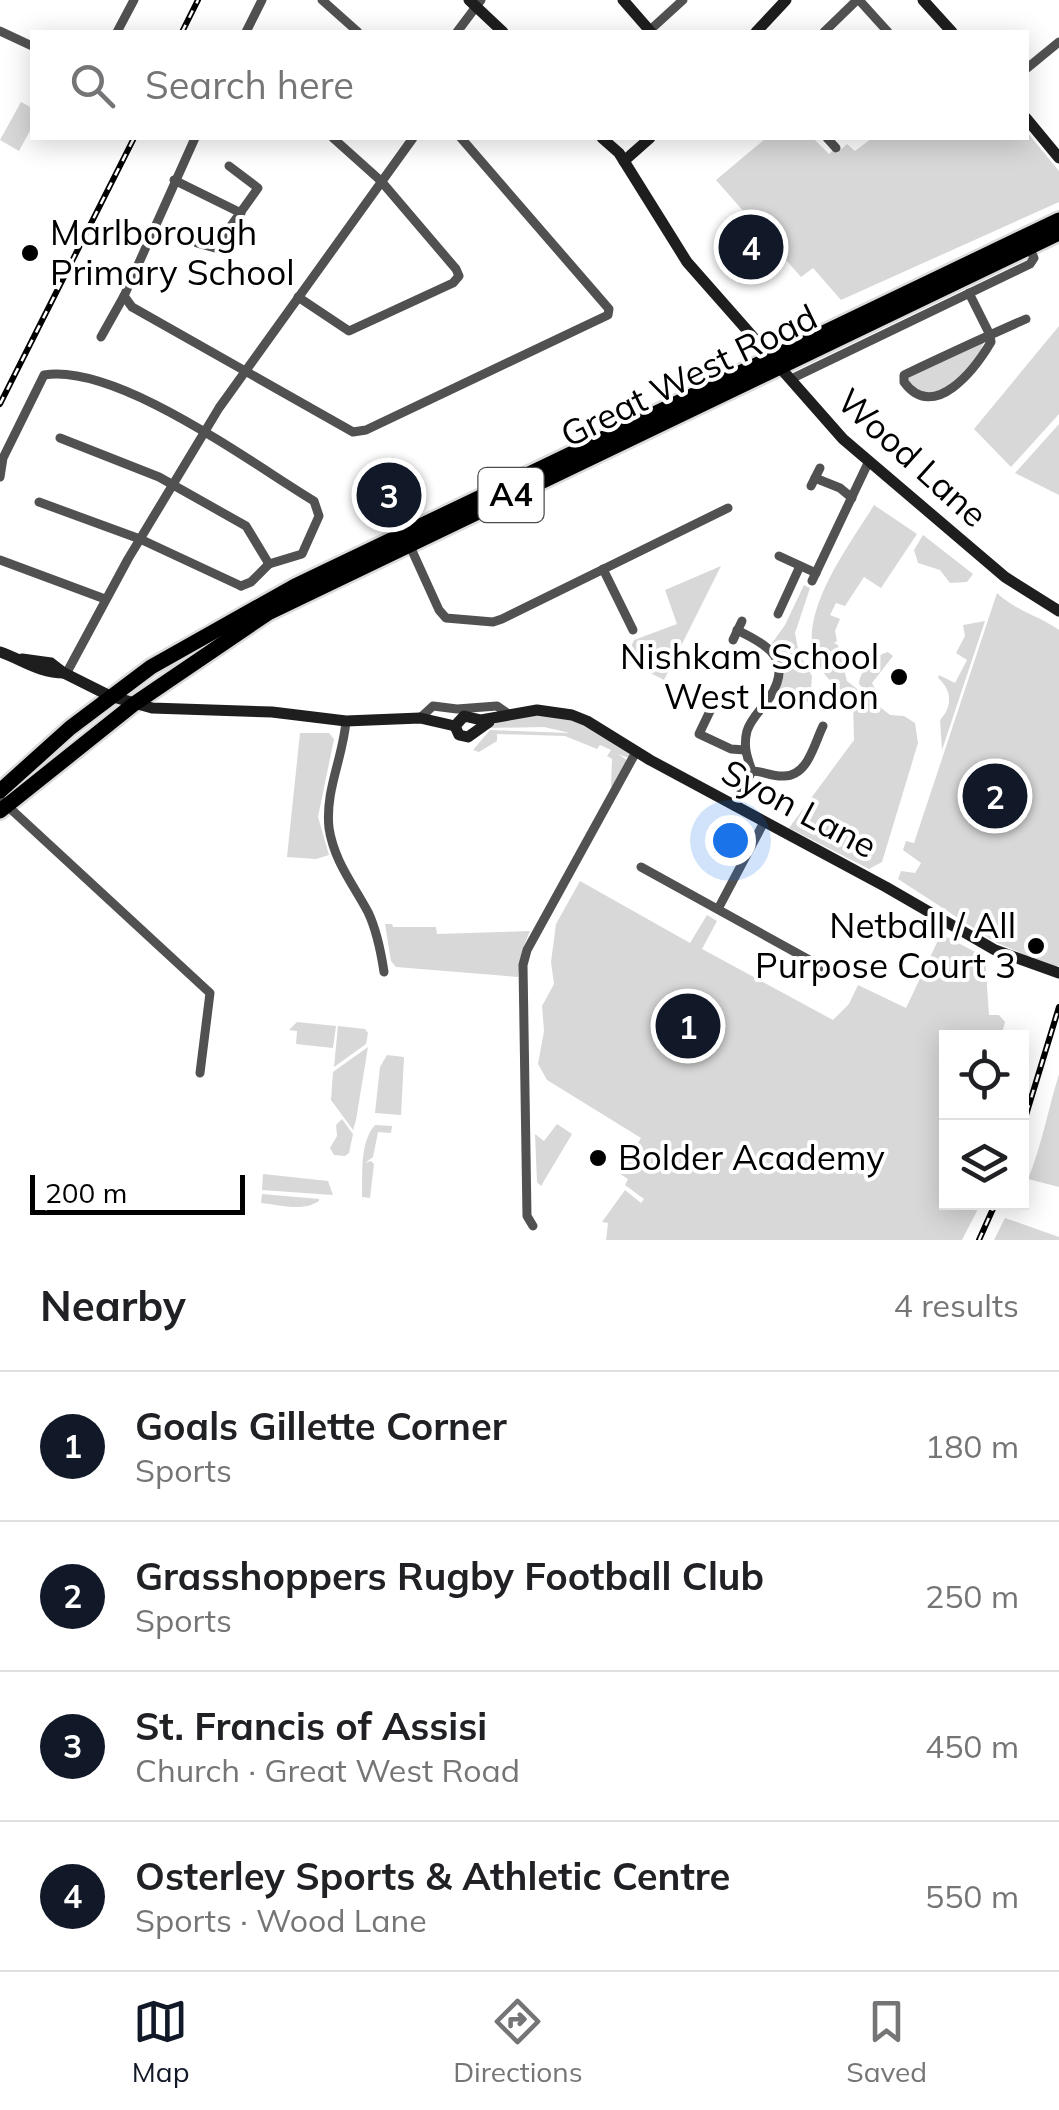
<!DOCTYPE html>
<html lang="en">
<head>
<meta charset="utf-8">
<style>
	:root { --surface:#fff; --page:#f2f2f2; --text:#202124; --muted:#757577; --line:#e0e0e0; --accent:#111827 }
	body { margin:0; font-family:Mulish,sans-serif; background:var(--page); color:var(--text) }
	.controls { position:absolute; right:30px; bottom:30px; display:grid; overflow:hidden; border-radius:0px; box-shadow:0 5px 25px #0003 }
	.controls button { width:90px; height:90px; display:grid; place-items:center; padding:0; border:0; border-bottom:2px solid var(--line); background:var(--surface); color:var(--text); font:50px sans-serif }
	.scale { position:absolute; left:30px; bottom:25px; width:215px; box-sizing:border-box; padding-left:10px; border:5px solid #000; border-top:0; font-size:28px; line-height:35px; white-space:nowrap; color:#000; -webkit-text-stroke:8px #fff; paint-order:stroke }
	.you { position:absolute; left:730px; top:840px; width:35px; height:35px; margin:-25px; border:8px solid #fff; border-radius:50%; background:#1a73e8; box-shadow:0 0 0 15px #1a73e833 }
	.badge { display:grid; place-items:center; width:65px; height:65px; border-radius:50%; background:var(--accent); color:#fff; font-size:32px; font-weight:700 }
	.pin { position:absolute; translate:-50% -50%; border:5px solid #fff; box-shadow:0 2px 10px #0006 }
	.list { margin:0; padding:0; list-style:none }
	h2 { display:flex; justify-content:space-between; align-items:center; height:130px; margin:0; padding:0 40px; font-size:42px }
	h2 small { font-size:32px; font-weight:400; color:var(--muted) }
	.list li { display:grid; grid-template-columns:65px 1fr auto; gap:30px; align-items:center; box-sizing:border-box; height:150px; padding:0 40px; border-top:2px solid var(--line) }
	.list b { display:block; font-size:38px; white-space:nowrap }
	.list p { margin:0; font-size:32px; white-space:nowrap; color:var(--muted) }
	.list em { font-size:32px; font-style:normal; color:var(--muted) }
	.icon { flex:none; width:55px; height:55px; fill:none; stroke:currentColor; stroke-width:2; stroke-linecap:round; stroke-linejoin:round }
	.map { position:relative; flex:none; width:1059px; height:1240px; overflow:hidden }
	.search { position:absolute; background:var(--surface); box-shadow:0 5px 25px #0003; left:30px; right:30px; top:30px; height:110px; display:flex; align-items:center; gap:25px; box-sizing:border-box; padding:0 35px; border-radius:0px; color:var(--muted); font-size:38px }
	.sheet { height:730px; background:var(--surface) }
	nav { display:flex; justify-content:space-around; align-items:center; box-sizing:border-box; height:140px; border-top:2px solid var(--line); background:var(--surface); font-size:28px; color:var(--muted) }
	nav a { display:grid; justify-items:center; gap:5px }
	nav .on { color:var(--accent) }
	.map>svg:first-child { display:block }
	.green { fill:#d8d8d8 }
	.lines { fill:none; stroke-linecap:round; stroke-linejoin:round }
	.highway-casing { stroke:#dbdbdb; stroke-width:20 }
	.street { stroke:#515151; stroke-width:9 }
	.secondary { stroke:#1e1e1e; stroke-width:11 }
	.highway { stroke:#000; stroke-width:15 }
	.rail-casing { stroke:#000; stroke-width:6 }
	.rail { stroke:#fff; stroke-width:2.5; stroke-dasharray:8; stroke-linecap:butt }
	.poi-dot { fill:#000; stroke:#fff; stroke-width:4 }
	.labels { text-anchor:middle; stroke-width:8; stroke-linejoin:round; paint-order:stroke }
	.shield { fill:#fff; stroke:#4c4c4c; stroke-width:2.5 }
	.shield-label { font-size:32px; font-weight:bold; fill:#000 }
	.poi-label { font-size:35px; fill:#000; stroke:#fff; text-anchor:start }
	.street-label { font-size:35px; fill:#000; stroke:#fff }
</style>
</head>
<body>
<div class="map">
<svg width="1059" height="1240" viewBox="0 0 1059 1240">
	<rect width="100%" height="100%" fill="#fff"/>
	<!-- green -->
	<g class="green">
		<path d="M21 102 32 108V127L19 151 0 140Z"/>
		<path d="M1027 132 1059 171V202L841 300 813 268 801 277 716 180 766 138H813L829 154 833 150 837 153 847 144 855 151 872 138H1026Z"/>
		<path d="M1059 326V414L1011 467 974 429Z"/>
		<path d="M984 340C983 357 948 393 929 393 921 394 914 388 907 384L908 378Z"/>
		<path d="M1059 424V495L1015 473Z"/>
		<path d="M874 505 917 534 881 588 864 577 845 606 836 603 830 615 840 619 835 631 837 641 834 643 838 645 847 681 890 715 904 716 915 723 918 743 882 862 869 869 789 828 854 740 853 699C838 688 824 678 816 660 796 614 851 543 874 505Z"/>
		<path d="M923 535 973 574 967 582 950 583 940 570 918 563 914 550Z"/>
		<path d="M721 566 664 680 625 660 634 640 677 624 665 590Z"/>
		<path d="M804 585 810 588 795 633 799 654 812 676 810 703 778 689 780 673 770 646 785 625Z"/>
		<path d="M997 593C1016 611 1039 616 1059 630V966L1054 967 995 942 898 879 901 871 915 873 921 863 903 850 906 841 914 843Z"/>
		<path d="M985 621 942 750 940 720C953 706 952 690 938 678L939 675 955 683 967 660 956 653 965 636 963 625Z"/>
		<path d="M888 652 893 656 872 683 878 694H869L859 684C859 672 875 655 888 652Z"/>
		<path d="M532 714 573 718 630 752 629 758 618 754 627 760 613 788 611 786 612 759 607 756 611 750 600 745 597 749 565 736 497 734V741L479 752 473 750 490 730 570 733 544 727 487 728 504 719Z"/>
		<path d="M300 733H329L334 739 318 817 329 855 316 859 287 857Z"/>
		<path d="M580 881 690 943 707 915 717 921 702 949 833 1020 849 1004 858 985 906 1008 941 934 985 957 989 1015H999L1005 1022 1001 1037 946 1038V1202L981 1203 962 1240H606L608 1223 602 1222 625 1190 641 1203 644 1199 625 1185 628 1179 620 1174 641 1138 547 1080 538 1064 544 1031 542 1006 554 984 551 962 556 924Z"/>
		<path d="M385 924H392L393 927H436L437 934 530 931 522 950 518 977 396 967 391 961Z"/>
		<path d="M297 1022 336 1026 333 1048 296 1044 297 1031 289 1030Z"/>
		<path d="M338 1026 365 1029 368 1033 366 1044 334 1067Z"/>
		<path d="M368 1047 356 1120 353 1130 331 1100 333 1072Z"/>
		<path d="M387 1055 404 1057 401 1115 375 1113 380 1067Z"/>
		<path d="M1059 1074V1187L1028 1179C1042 1145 1048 1109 1059 1074Z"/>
		<path d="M342 1119 353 1134 349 1153 345 1156 334 1155 330 1148 337 1136 336 1125Z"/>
		<path d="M557 1124 572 1134 541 1186 537 1182 535 1134 544 1141Z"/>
		<path d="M375 1125 392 1126 391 1133 378 1132 373 1157 365 1163 371 1161 374 1164 370 1198 362 1197C363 1175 359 1143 375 1125Z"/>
		<path d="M263 1174 328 1181 333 1195 262 1190Z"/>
		<path d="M262 1194 319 1199V1201C303 1212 280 1205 261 1203Z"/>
		<path d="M1005 1218 1059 1237V1240H994Z"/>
	</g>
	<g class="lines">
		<defs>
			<g id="highway">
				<path d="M0 791 70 728 151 667 295 586 1059 220"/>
				<path d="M0 811 134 704 268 613 1059 233"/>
			</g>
		</defs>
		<!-- highway casing -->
		<use href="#highway" class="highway-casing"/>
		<!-- street -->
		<g class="street">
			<path d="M322 0 358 32"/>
			<path d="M859 0 888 32"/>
			<path d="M0 31 32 46"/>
			<path d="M649 31 683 0"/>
			<path d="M117 32 134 0"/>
			<path d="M246 32 262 0"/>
			<path d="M457 32 481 0"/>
			<path d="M824 32 857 0"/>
			<path d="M1026 69 1059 42"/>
			<path d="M827 138 836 148"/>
			<path d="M174 180 241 213"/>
			<path d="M197 243 215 248 258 188 229 166"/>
			<path d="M969 293 990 335 991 342C975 369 934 423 904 382V375C944 356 985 337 1026 319"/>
			<path d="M124 296 132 307 353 432 366 430 608 315 609 309 461 138"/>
			<path d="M298 297 349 331 453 283 459 276 456 269 381 181 333 138"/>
			<path d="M101 337 124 296 195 138"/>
			<path d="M791 379 1030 264 1034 258 1029 247"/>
			<path d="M60 438 159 477 246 526 269 564"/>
			<path d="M0 477 3 458 44 375C117 363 251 463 314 501L319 516 302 554 269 564 251 582 241 586"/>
			<path d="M815 478 840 488 852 498"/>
			<path d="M811 486 820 468"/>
			<path d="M39 502 140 539 241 586"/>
			<path d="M409 544 439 610 446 618 493 622 502 619 728 508"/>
			<path d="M779 556 816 573"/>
			<path d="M0 560 105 599"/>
			<path d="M603 569 633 630"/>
			<path d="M812 581 868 463"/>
			<path d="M778 614 800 566"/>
			<path d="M733 640 742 621"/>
			<path d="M66 674 128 559 219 408 413 138"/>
			<path d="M711 709 699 734 731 749 745 750"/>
			<path d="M420 718 433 706 457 709 497 706 510 715"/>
			<path d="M346 721C343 758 325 790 329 828 334 861 353 884 368 912 377 931 381 952 384 972"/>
			<path d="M752 771C763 771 773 777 784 776 808 776 814 744 823 726"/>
			<path d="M0 799 210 993 200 1073"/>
			<path d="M734 806 752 771C747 757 743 746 747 731 751 718 762 709 770 697 794 659 767 645 737 630"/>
			<path d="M641 867 822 967"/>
			<path d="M718 909 764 822"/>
			<path d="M533 1226 527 1216 523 965 527 950 636 752"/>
		</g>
		<!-- secondary -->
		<g class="secondary">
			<path d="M469 0 503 32"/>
			<path d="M623 0 651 32"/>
			<path d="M923 0 952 32"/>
			<path d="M756 32 786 0"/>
			<path d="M1026 118 1059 158"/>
			<path d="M602 138 619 153 687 262 843 439 1005 577 1059 611"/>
			<path d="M624 161 650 138"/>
			<path d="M0 652C23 660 39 673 64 673"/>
			<path d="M22 659 51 663 64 673 110 696 152 708 272 712 346 721 420 718 455 726"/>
			<path d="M455 726 464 716 481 720 537 710 572 715 587 721 650 760 886 887 995 950 1059 973"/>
			<path d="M455 726 459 735 468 737 489 722"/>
		</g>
		<!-- highway -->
		<use href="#highway" class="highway"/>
		<defs>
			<g id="rail">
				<path d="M182 32 198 0"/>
				<path d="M0 404 134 138"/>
				<path d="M1022 1128 1059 1007"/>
				<path d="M979 1240 996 1202"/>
			</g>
		</defs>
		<!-- rail casing -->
		<use href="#rail" class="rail-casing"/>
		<!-- rail -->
		<use href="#rail" class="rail"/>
	</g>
	<!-- markers -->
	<g class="poi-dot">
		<circle cx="30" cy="253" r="10"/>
		<circle cx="899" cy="677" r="10"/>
		<circle cx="1036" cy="946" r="10"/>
		<circle cx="598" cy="1158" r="10"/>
	</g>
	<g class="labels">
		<!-- shield labels -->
		<rect class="shield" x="478.5" y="468" width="65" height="54" rx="8"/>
		<g class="shield-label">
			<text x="511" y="506">A4</text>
		</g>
		<!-- poi labels -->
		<g class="poi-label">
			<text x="50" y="245">Marlborough<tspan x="50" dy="40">Primary School</tspan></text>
			<text x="879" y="669" text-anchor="end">Nishkam School<tspan x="879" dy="40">West London</tspan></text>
			<text x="1016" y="938" text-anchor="end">Netball / All<tspan x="1016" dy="40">Purpose Court 3</tspan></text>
			<text x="618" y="1170">Bolder Academy</text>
		</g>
		<!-- street labels -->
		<g class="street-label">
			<text transform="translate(689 376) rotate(-26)" y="12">Great West Road</text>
			<text transform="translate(912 458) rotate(42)" y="12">Wood Lane</text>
			<text transform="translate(799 809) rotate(28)" y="12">Syon Lane</text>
		</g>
	</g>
</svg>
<div class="controls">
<button><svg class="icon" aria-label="locate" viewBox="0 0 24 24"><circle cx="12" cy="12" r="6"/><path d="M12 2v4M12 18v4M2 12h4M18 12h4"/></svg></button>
<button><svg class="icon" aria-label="layers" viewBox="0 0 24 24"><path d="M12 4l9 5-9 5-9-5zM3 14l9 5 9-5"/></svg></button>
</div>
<div class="scale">200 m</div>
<div class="you"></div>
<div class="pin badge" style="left:688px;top:1026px">1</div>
<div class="pin badge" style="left:995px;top:796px">2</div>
<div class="pin badge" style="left:389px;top:495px">3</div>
<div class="pin badge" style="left:751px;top:247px">4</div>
<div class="search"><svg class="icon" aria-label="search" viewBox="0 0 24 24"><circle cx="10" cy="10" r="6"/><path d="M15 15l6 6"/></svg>Search here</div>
</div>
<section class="sheet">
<h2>Nearby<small>4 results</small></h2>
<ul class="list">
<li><span class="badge">1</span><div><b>Goals Gillette Corner</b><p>Sports</p></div><em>180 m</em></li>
<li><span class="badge">2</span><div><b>Grasshoppers Rugby Football Club</b><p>Sports</p></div><em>250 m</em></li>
<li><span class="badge">3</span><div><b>St. Francis of Assisi</b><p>Church · Great West Road</p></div><em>450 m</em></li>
<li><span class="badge">4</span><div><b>Osterley Sports &amp; Athletic Centre</b><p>Sports · Wood Lane</p></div><em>550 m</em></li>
</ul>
</section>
<nav>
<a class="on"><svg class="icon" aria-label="map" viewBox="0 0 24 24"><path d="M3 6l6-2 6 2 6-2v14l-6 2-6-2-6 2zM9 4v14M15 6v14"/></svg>Map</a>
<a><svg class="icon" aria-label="directions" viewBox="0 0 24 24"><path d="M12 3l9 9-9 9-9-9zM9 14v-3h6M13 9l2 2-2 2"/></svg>Directions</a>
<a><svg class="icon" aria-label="saved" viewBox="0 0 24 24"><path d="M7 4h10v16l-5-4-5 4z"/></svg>Saved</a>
</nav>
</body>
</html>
